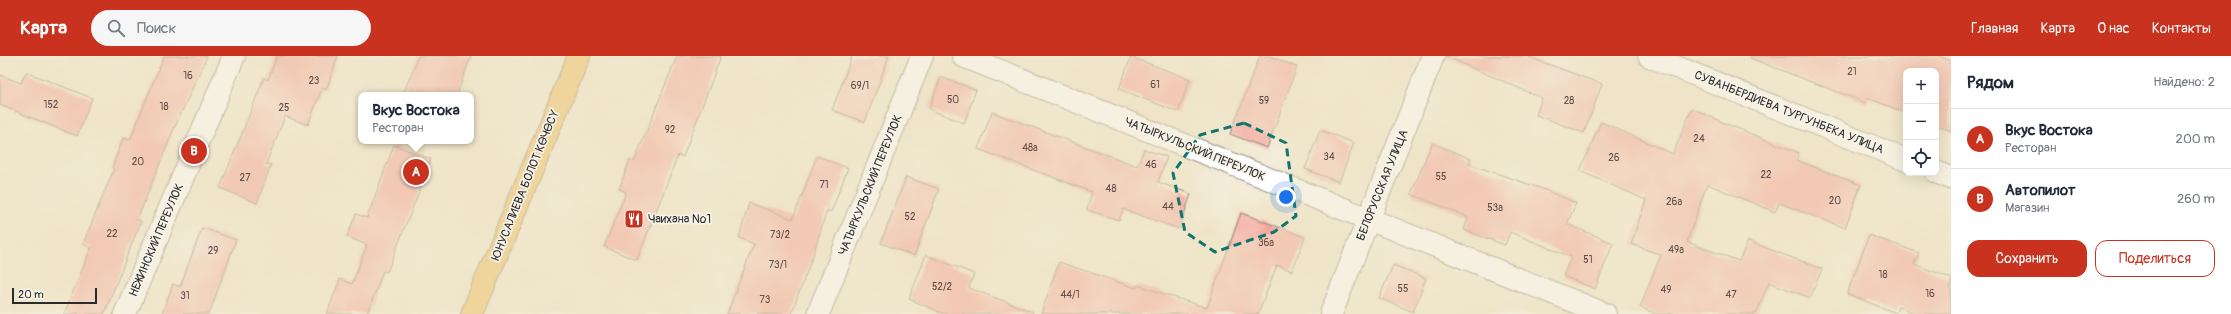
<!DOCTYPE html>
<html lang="ru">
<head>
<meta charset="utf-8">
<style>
	:root { --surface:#fff; --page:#f6f6f7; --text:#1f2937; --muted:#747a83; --line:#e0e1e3; --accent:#c8321e }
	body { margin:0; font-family:Pangolin,sans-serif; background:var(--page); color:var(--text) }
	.controls { position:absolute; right:12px; top:12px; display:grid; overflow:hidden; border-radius:8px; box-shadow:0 4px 16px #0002 }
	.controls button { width:36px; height:36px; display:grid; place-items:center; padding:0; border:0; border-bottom:1px solid var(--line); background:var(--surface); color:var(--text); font:20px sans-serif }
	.scale { position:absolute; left:12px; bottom:10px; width:85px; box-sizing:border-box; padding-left:4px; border:2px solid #2b2b2b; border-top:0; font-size:11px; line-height:14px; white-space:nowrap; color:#2b2b2b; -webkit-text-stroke:3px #f7f3e8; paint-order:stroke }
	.you { position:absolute; left:1286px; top:141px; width:14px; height:14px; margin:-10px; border:3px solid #fff; border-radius:50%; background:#1a73e8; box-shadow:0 0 0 6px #1a73e833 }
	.badge { display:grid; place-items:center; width:26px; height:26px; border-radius:50%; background:var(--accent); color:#fff; font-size:13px; font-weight:700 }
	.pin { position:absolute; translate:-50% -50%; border:2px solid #fff; box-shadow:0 1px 4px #0006 }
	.popup { position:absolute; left:358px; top:36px; width:116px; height:52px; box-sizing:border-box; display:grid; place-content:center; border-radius:8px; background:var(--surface); filter:drop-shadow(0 1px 3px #0005); font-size:13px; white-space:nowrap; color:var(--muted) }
	.popup b { font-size:15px; color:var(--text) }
	.popup::after { content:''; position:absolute; left:50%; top:100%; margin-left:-8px; border:8px solid transparent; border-top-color:var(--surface) }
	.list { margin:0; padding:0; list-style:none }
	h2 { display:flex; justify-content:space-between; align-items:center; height:52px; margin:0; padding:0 16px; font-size:17px }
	h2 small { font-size:13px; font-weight:400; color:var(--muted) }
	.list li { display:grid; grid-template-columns:26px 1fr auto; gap:12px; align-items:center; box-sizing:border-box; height:60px; padding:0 16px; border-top:1px solid var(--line) }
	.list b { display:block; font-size:15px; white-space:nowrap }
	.list p { margin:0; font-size:13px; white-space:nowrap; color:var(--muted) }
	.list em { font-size:13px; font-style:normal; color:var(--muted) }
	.actions { display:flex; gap:8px; padding:12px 16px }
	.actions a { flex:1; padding:9px 0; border:1px solid var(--accent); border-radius:12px; text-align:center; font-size:14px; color:var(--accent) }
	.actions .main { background:var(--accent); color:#fff }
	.icon { flex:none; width:22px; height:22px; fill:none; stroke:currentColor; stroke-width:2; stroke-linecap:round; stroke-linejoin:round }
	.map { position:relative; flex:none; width:1951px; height:258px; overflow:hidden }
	header { display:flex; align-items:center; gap:24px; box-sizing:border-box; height:56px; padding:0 20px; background:var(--accent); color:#fff }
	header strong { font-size:19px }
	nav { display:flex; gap:22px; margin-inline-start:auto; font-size:14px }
	.search { width:280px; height:36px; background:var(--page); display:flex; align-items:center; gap:10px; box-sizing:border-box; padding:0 14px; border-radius:22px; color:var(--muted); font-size:15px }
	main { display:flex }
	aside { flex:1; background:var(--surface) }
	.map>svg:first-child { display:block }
	.building { fill:#f5a99e }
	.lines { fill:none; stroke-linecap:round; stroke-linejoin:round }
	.minor-casing { stroke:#8d8879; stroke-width:24 }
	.major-casing { stroke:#8d8879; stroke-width:24 }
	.minor { stroke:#fff; stroke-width:22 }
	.major { stroke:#f0c369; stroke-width:22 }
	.marked { fill:none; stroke:#0f766e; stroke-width:3; stroke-dasharray:8 5; stroke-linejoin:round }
	.labels { text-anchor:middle; stroke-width:3.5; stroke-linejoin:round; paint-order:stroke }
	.number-label { font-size:10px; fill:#5e4a48 }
	.street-label { font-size:12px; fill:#2b2b2b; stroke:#f7f3e8 }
	.poi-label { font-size:12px; fill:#2b2b2b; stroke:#f7f3e8; text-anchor:start }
</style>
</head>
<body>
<header>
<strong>Карта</strong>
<div class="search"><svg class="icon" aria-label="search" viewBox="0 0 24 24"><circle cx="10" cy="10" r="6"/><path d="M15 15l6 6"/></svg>Поиск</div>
<nav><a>Главная</a><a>Карта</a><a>О нас</a><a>Контакты</a></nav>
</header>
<main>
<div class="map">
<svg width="1951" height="258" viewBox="0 0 1951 258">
	<rect width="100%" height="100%" fill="#f7f3e8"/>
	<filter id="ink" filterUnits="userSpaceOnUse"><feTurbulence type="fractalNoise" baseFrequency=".025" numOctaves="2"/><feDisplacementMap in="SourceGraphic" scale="8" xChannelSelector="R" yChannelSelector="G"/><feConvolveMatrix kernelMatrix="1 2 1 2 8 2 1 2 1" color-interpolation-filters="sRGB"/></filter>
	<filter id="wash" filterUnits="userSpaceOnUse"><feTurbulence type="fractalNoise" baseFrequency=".012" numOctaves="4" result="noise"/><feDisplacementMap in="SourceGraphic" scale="16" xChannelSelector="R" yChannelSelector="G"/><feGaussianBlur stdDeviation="0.9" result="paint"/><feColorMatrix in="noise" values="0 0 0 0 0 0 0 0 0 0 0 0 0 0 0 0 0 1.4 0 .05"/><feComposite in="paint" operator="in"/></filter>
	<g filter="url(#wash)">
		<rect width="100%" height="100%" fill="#efe4c7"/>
		<g id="blocks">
			<!-- building -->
			<g class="building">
				<path d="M164 0H207L173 75 137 164 141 165 104 258H64L91 192 83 188 114 113 112 112 123 82 130 84Z"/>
				<path d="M277 0H338L326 34 322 32 308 69 285 60 266 108 271 109 257 147 220 132 264 22 268 24Z"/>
				<path d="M418 0H471L457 39H403Z"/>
				<path d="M677 0H721L683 101 678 99 637 204 604 191 626 136 619 133 630 104 634 106Z"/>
				<path d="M852 0H889L865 66 832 54Z"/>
				<path d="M1260 0H1269L1297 11 1267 92 1230 78Z"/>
				<path d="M1445 0H1526L1602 28 1584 77 1536 59 1542 42Z"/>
				<path d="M1751 0H1939L1951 5V75L1936 69V15H1906V57L1868 42 1866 47 1750 2Z"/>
				<path d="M1131 1 1190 23 1178 56 1119 33Z"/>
				<path d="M26 16 92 42 77 80 0 49V19L21 27Z"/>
				<path d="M941 21 976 34 964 67 929 53Z"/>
				<path d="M1692 52 1724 67 1799 97 1796 104 1861 129 1845 172 1779 147 1775 156 1707 128 1687 186 1739 205 1748 185 1822 213 1810 242 1769 226 1756 258H1656L1640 251 1661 199 1631 188 1646 144 1580 115 1601 66 1673 98Z"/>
				<path d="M992 56 1137 110 1144 93 1167 101 1158 126 1191 138 1179 173 1123 153 1119 164 1087 154 1092 136 978 93Z"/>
				<path d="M1320 74 1354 87 1339 126 1305 113Z"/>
				<path d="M1432 87 1471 103 1469 108 1540 132 1576 147 1567 168 1613 187 1595 233 1563 220 1571 201 1510 176 1505 189 1464 174 1468 161 1411 138Z"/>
				<path d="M394 89 431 103 418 138 387 216 383 215 367 258H327L340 223 352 228 367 189 347 181 356 158 367 162Z"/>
				<path d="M817 100 848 112 831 156 827 154 812 202 791 258H727L754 188 739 182 749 147 793 163Z"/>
				<path d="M906 121 939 133 914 200 881 187Z"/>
				<path d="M1241 157 1305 181 1292 215 1277 209 1258 258H1041L1059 206 1136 232 1137 229 1207 252Z"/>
				<path d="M202 172 236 184 209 258H162L173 228 180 231Z"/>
				<path d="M1869 179 1919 197 1914 208 1951 222V258H1917L1898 251 1896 257 1847 238Z"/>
				<path d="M926 199 974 218 969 232 1033 256 1032 258H944L909 243Z"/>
				<path d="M1393 209 1426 222 1413 256 1379 242Z"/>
			</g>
		</g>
	</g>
	<g filter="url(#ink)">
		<use href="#blocks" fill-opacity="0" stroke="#8d8879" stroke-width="1"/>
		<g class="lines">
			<defs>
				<g id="minor">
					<path d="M963 0 1605 258"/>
					<path d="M1649 0 1906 104"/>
					<path d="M1936 116 1951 122"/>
					<path d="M125 258 234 0"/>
					<path d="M818 258 922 0"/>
					<path d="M1331 258 1433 0"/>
				</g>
				<path id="major" d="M472 258 579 0"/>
			</defs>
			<!-- minor casing -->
			<use href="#minor" class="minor-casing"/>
			<!-- major casing -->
			<use href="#major" class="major-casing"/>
			<!-- minor -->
			<use href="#minor" class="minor"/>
			<!-- major -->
			<use href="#major" class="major"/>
		</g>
	</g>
	<!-- marked area -->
	<path d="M0 0H1951V258H0ZM1244 67 1286 87 1296 160 1274 176 1215 196 1185 176 1173 117 1200 79Z" fill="#efe4c7" fill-opacity=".55" fill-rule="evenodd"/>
	<path class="marked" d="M1244 67 1286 87 1296 160 1274 176 1215 196 1185 176 1173 117 1200 79Z"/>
	<!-- icons -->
	<defs>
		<symbol id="restaurant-square" viewBox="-11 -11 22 22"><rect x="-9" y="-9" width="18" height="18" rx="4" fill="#c8321e" stroke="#f7f3e8"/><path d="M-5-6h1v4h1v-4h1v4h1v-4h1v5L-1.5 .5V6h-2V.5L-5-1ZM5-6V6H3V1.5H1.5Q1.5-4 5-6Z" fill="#fff"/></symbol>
	</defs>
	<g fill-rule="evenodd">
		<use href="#restaurant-square" x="623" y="152" width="22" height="22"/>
	</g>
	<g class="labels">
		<!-- number labels -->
		<g class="number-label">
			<text x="1852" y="19">21</text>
			<text x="188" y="23">16</text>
			<text x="314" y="28">23</text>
			<text x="1155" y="32">61</text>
			<text x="860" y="33">69/1</text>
			<text x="953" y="47">50</text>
			<text x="1264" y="48">59</text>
			<text x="1569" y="48">28</text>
			<text x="51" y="52">152</text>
			<text x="164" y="54">18</text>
			<text x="284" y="55">25</text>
			<text x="670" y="77">92</text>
			<text x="1699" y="86">24</text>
			<text x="1030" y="95">48а</text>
			<text x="1329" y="104">34</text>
			<text x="1614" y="105">26</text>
			<text x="138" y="109">20</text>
			<text x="1151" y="112">46</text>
			<text x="1766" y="122">22</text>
			<text x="1441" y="124">55</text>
			<text x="245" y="125">27</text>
			<text x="824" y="132">71</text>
			<text x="1111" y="136">48</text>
			<text x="1835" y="148">20</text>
			<text x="1674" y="149">26а</text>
			<text x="1168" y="154">44</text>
			<text x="1495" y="155">53а</text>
			<text x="910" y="164">52</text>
			<text x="112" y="181">22</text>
			<text x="780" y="182">73/2</text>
			<text x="1266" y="190">36а</text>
			<text x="1676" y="197">49а</text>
			<text x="213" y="198">29</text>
			<text x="1588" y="207">51</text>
			<text x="778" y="212">73/1</text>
			<text x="1883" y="222">18</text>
			<text x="942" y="234">52/2</text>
			<text x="1403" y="236">55</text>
			<text x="1666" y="237">49</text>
			<text x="1930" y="241">16</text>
			<text x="1070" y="242">44/1</text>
			<text x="1731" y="242">47</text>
			<text x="185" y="243">31</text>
			<text x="765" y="247">73</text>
		</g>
		<!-- street labels -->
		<g class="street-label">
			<text transform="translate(1789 56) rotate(22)" y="4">СУВАНБЕРДИЕВА ТУРГУНБЕКА УЛИЦА</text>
			<text transform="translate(1195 93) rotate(22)" y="4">ЧАТЫРКУЛЬСКИЙ ПЕРЕУЛОК</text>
			<text transform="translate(525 129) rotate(-68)" y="4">ЮНУСАЛИЕВА БОЛОТ КӨЧӨСҮ</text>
			<text transform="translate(870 129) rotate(-68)" y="4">ЧАТЫРКУЛЬСКИЙ ПЕРЕУЛОК</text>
			<text transform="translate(1382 129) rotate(-68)" y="4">БЕЛОРУССКАЯ УЛИЦА</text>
			<text transform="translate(156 184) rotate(-67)" y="4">НЕЖИНСКИЙ ПЕРЕУЛОК</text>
		</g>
		<!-- poi labels -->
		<g class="poi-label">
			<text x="648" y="167">Чаихана №1</text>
		</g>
	</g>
</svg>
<div class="controls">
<button>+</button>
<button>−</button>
<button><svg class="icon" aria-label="locate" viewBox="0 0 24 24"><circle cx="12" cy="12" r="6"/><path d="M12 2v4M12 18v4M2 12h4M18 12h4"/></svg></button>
</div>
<div class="scale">20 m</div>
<div class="you"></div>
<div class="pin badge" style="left:416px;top:116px">A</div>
<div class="popup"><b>Вкус Востока</b>Ресторан</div>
<div class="pin badge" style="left:194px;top:95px">B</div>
</div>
<aside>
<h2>Рядом<small>Найдено: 2</small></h2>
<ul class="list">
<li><span class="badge">A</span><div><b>Вкус Востока</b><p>Ресторан</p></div><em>200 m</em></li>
<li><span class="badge">B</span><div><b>Автопилот</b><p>Магазин</p></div><em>260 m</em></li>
</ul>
<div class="actions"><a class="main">Сохранить</a><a>Поделиться</a></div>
</aside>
</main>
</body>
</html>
